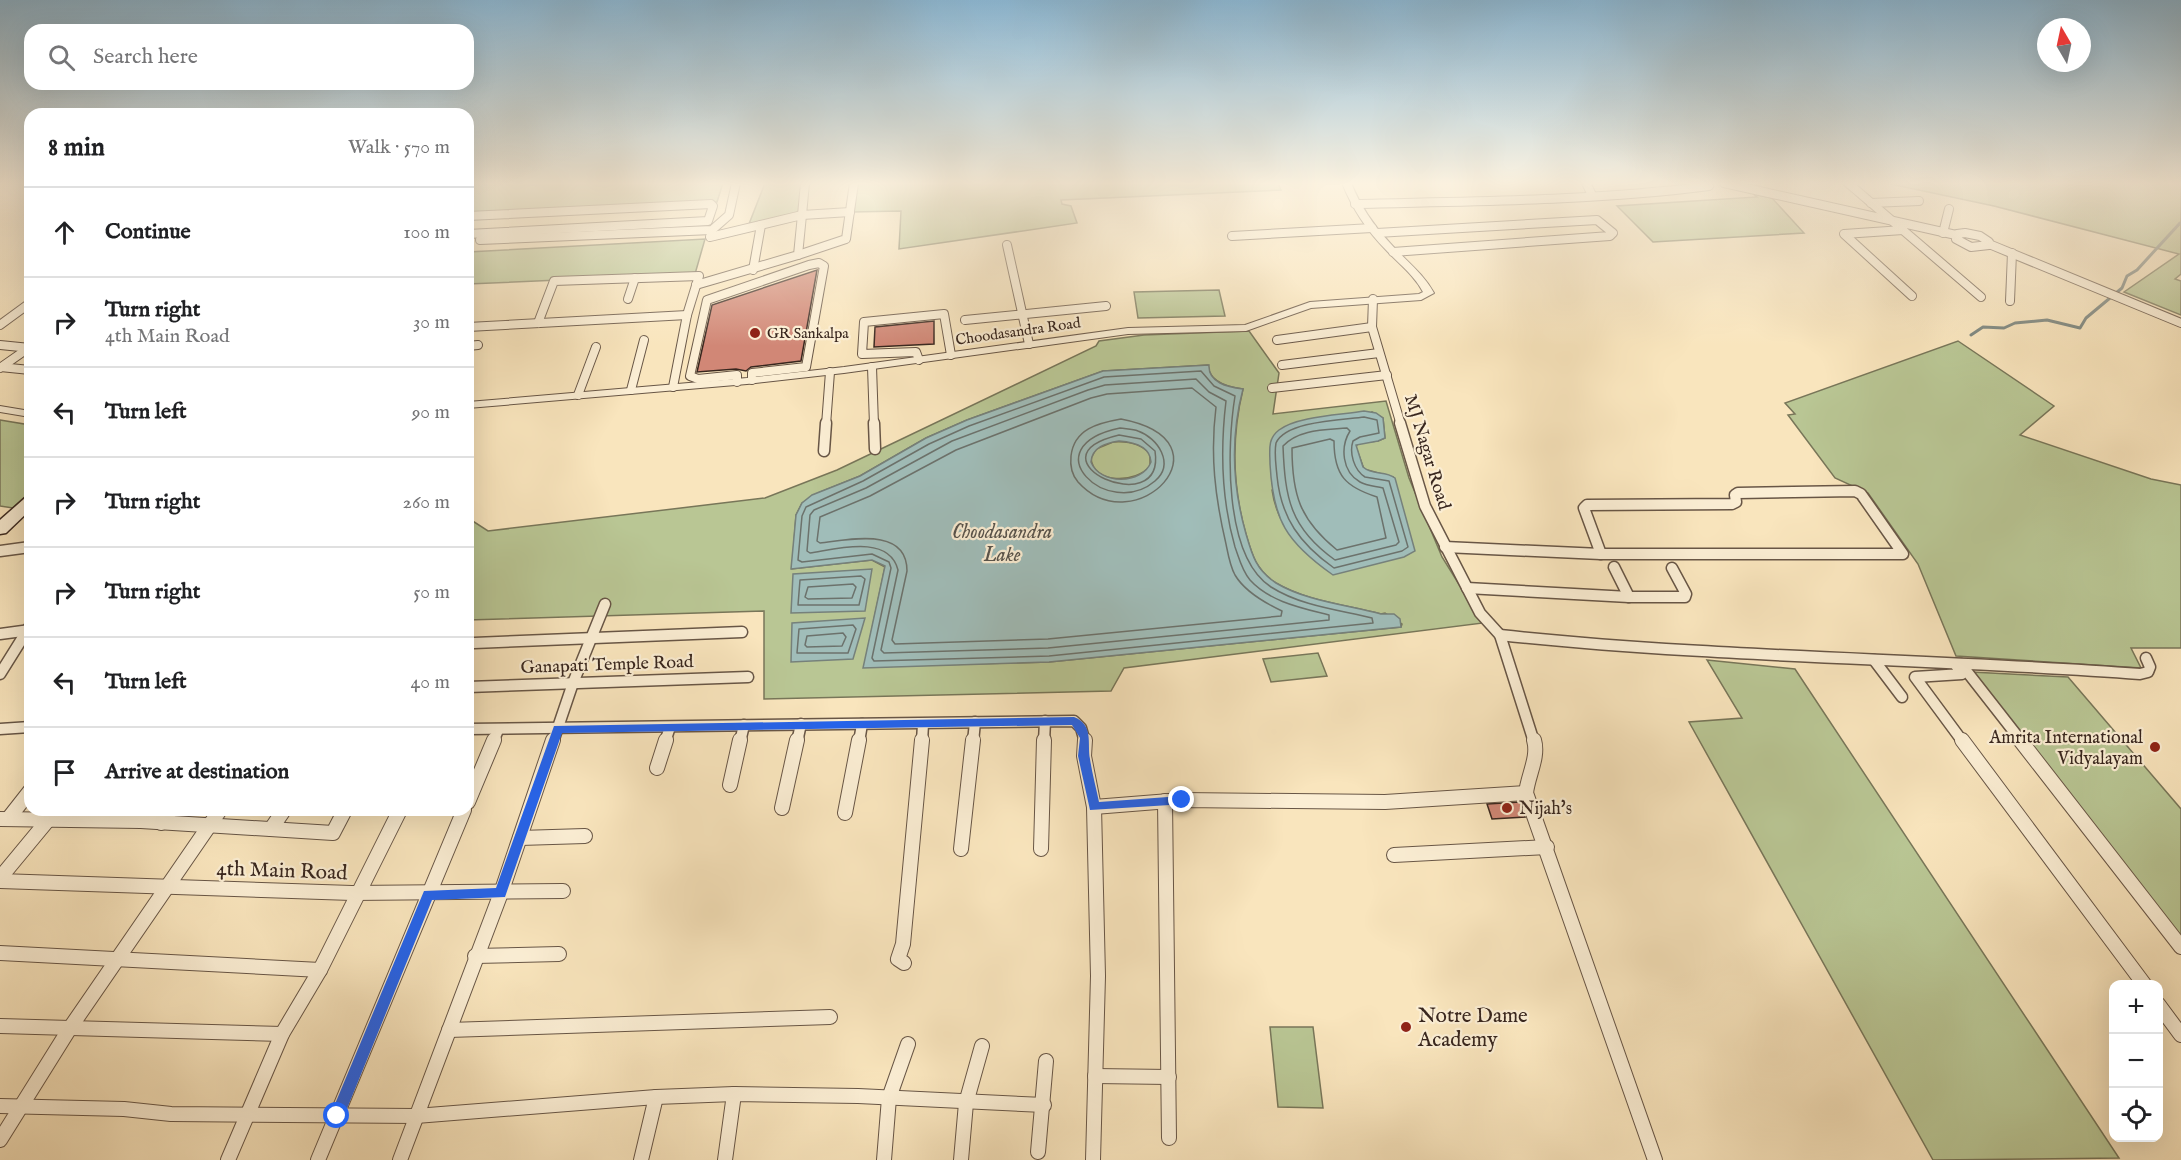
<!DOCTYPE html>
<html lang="en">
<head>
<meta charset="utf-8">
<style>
	:root { --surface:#fff; --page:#f6f6f6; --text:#202124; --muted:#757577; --line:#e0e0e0 }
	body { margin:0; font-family:"IM FELL English",serif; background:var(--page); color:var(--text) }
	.controls { position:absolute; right:18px; bottom:18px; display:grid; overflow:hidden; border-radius:12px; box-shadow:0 6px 24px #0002 }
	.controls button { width:54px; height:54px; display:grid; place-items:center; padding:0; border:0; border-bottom:2px solid var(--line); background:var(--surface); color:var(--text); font:30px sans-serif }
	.compass { position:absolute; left:2037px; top:18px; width:54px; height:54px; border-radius:50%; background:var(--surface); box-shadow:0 6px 24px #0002; rotate:351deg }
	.stop { position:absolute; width:18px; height:18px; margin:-14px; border:4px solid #2563eb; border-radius:50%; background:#fff }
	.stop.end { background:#2563eb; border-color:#fff; box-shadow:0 2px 6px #0008 }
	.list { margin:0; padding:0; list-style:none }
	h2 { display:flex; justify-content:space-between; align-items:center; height:78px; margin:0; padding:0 24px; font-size:26px }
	h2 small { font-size:20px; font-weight:400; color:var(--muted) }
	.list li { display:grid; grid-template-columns:39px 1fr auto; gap:18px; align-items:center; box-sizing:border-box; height:90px; padding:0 24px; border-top:2px solid var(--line) }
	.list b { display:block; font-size:22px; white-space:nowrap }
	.list p { margin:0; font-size:20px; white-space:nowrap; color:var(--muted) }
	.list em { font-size:20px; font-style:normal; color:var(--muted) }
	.icon { flex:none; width:33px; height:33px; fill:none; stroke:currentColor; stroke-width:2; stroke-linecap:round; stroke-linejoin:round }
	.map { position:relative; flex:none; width:2181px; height:1160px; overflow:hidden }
	.search { position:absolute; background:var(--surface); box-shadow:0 6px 24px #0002; left:24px; top:24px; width:450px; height:66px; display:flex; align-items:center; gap:15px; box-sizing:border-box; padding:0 21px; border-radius:18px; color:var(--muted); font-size:22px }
	.panel { position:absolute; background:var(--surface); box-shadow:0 6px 24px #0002; left:24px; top:108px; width:450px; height:708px; border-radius:18px }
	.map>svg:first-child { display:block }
	.green { fill:#b9c694; stroke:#787659; stroke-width:1.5; fill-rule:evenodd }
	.water { fill:#a0bdb9; stroke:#76817b; stroke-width:1.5; fill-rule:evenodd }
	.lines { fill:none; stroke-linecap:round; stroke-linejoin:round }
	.shore { stroke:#6c726c; stroke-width:1.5 }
	.stream { stroke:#76817b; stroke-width:3 }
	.building { fill:#d18776; stroke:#38261e; stroke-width:1.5 }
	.minor-far2-casing { stroke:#685646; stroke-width:10 }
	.minor-far1-casing { stroke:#685646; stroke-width:13 }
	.minor-casing { stroke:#685646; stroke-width:16 }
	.tertiary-casing { stroke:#685646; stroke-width:2 }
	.secondary-casing { stroke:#38261e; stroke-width:3 }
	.minor-far2 { stroke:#fbeed4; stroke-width:8 }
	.minor-far1 { stroke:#fbeed4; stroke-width:10 }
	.minor { stroke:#fbeed4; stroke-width:14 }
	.tertiary { fill:#fbeed4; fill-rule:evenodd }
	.secondary { fill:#fbeed4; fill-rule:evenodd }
	.route { fill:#2563eb }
	.poi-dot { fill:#8f2418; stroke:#fbeed4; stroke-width:2 }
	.labels { text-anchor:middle; stroke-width:4.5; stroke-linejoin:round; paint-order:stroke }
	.far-street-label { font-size:15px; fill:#38261e; stroke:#fbeed4 }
	.far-poi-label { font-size:15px; fill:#38261e; stroke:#fbeed4; text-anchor:start }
	.street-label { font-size:18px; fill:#38261e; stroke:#fbeed4 }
	.poi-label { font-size:18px; fill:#38261e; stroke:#fbeed4; text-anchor:end }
	.water-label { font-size:20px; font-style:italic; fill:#57534c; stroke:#fbeed4 }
	.near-street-label { font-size:21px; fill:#38261e; stroke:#fbeed4 }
	.near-poi-label { font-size:21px; fill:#38261e; stroke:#fbeed4; text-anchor:start }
</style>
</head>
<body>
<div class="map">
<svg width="2181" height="1160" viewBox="0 0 2181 1160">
	<rect width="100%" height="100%" fill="#f9e5bd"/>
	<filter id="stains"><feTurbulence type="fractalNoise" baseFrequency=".00333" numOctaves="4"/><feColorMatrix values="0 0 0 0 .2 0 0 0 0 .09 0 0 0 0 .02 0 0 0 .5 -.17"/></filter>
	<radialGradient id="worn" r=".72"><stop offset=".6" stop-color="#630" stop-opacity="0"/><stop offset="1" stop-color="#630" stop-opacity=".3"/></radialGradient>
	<!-- green -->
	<g class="green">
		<path d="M468 183H723L717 202 468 214Z"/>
		<path d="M765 183H804L800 213 749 224Z"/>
		<path d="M858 183H1278L1281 190 1061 200 1062 204 1071 206 1077 223 899 249 901 211 852 212Z"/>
		<path d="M1886 183H2181V274L2175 279 2181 281V315L2124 292 2179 254 1994 206Z"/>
		<path d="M1753 194 1772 198 1804 233 1653 242 1617 206 1757 197Z"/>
		<path d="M705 239 695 274 468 284V252Z"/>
		<path d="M1219 290 1225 316 1138 318 1134 292Z"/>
		<path d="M1249 331 1279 373 1273 414 1386 401 1409 478 1442 557 1483 623 1124 668 1111 691 764 699V611L468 620V518L488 531 765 498 837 470 1096 346 1099 341 1144 335ZM1208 365C1209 382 1227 387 1243 389 1231 439 1232 485 1246 534 1252 555 1256 570 1276 583 1306 601 1347 605 1381 614L1385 613 1402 624 1401 627 1049 662 864 667 885 567 872 560 792 569 796 515 802 503 818 493 860 476 926 438 967 420 1103 371ZM1372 412 1383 418 1385 438 1378 441 1358 443 1356 447 1364 469 1393 477 1333 574C1303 554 1277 527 1272 490Z"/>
		<path d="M1958 341 2054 406 2020 435 2151 479 2181 485V648H2131L2141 668 1956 656 1918 564 1868 493 1835 478 1788 415 1795 414 1785 403Z"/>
		<path d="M0 420 30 425V492L13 508 0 506Z"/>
		<path d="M1113 442C1127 441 1141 443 1150 454V466C1137 483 1093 485 1091 458L1096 449Z"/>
		<path d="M1318 653 1327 676 1271 682 1263 659Z"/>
		<path d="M1707 660 1795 669 2119 1158 1933 1160 1689 722 1742 718Z"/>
		<path d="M1971 672 2068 677 2181 809V940Z"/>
		<path d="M1270 1027H1313L1323 1108 1278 1107Z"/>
	</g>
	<!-- water -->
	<g class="water">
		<path d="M1209 365C1208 383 1228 387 1243 389 1230 438 1232 485 1246 534 1252 555 1256 570 1276 583 1306 601 1347 605 1381 614H1394L1400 619 1401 627 1049 662 863 668 885 566 872 560 791 569 796 515 802 503 812 495 860 476 926 438 967 420 1103 371ZM1119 441C1134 442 1150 446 1151 462 1142 485 1100 485 1091 462 1092 447 1106 443 1119 441Z"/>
		<path d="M1364 411 1376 413 1383 418 1385 438 1378 441 1356 445 1363 467C1373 476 1385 470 1395 478L1415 551 1404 557 1333 575C1286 542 1273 520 1270 464 1270 451 1267 439 1279 430 1297 416 1341 415 1364 411Z"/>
		<path d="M872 569 865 611 791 613 793 574Z"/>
		<path d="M865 618 853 659 791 662 792 623Z"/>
	</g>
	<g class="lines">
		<!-- shore -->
		<g class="shore">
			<path d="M1201 371 1214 386 1235 396C1227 445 1223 556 1271 587 1301 606 1339 610 1372 618L1373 623 1049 656 874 661 872 658 891 568 889 562 872 554 802 562 798 560 802 516 806 507 863 481 929 444 969 426 1104 377Z"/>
			<path d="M1196 379 1209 392 1226 401C1220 451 1221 498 1235 547 1239 558 1242 571 1250 580 1270 602 1302 608 1329 615V620L1048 648 884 653 881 650 898 570C889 534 837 549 810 553L807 551 810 515 814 510 866 488 952 441 1088 390 1105 385Z"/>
			<path d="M1192 388 1216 407C1210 455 1215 497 1226 544 1228 554 1230 566 1235 575 1245 592 1265 603 1282 611L1281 616 1048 639 895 644 892 640 907 571C907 526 849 540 820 543L817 541 820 517 870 496 956 450 1091 398 1107 394Z"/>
			<path d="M1364 417 1377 420 1379 433 1360 437 1353 441C1349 453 1354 470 1365 477L1389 481 1408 547 1402 551 1334 568C1300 544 1281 518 1277 476 1276 465 1274 454 1276 443 1286 421 1342 420 1364 417Z"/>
			<path d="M1121 419C1236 441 1135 545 1078 482 1072 475 1070 465 1071 456 1074 429 1098 423 1121 419Z"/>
			<path d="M1120 428C1126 429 1133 429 1138 431 1158 438 1175 464 1155 481 1108 521 1030 447 1120 428Z"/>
			<path d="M1347 428 1350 431C1340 447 1342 472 1360 482 1367 486 1375 486 1383 488L1399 542 1396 545 1335 560C1290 528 1285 498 1283 446 1299 429 1325 430 1347 428Z"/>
			<path d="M1119 435 1141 439 1155 451C1166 524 1023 458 1119 435Z"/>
			<path d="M1330 439 1334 441C1334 476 1346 487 1377 497L1386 538 1337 550C1300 520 1292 495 1292 448Z"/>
			<path d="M861 576 865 579 859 605H798L800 580Z"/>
			<path d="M853 584 856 587 852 598 808 599 805 597 808 587Z"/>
			<path d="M853 625 856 629 848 653H797L799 629Z"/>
			<path d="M843 633 846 637 842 646 807 647 805 645 807 636Z"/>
		</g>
		<!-- stream -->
		<path class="stream" d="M1971 335 1983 327 2004 328 2015 323 2047 320 2080 328 2086 318 2122 288 2127 276 2137 270 2180 223"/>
	</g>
	<!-- building -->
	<g class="building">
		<path d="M817 270 801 361 751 367 746 371 736 369 697 372 712 305Z"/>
		<path d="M934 321V344L874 347 875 327Z"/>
		<path d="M1520 802 1525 817 1492 819 1487 804Z"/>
	</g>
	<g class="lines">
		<defs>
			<g id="minor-far2">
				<path d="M805 183 802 215 850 212"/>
				<path d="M1586 183 1592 195"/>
				<path d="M1724 183 1956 235"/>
				<path d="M1848 183 1981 297"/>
				<path d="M1871 203 1919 201"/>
				<path d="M1355 204C1473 201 1592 201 1709 186"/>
				<path d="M468 216 711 204 713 206 708 221 468 234"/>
				<path d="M1903 230 1844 234 1912 296"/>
				<path d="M1377 233 1597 220 1613 233 1610 236 1393 252"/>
				<path d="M1943 233 1949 209"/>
				<path d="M1965 233 1980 236 1989 242V245L1971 247 1956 239 1957 234Z"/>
				<path d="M1232 236 1372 228"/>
				<path d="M480 240 712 230 729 215 736 183"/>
				<path d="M1989 244 2181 323"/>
				<path d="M1007 245 1029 344"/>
				<path d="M798 255 846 239 854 183"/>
				<path d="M753 270 761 225"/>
				<path d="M696 285 798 255 802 215 710 237"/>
				<path d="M628 299 635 278"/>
				<path d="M1373 299 1372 327 1401 425"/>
				<path d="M2010 301 2012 253"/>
				<path d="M965 320 1106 306"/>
				<path d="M538 323 554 281 699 276 687 315 673 387"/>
				<path d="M0 325 30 303"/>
				<path d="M468 327 687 315"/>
				<path d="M1277 340 1372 327"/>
				<path d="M0 345 30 348"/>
				<path d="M468 346 478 345"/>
				<path d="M919 360 916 352 862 354 864 322 944 314 951 355"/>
				<path d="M1282 365 1379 353"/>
				<path d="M0 367 30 370"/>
				<path d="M872 367 874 425"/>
				<path d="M0 368 30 347"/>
				<path d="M737 382V375L698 379 690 376 707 300 809 265 819 263 824 266 806 367 752 373V380"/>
				<path d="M1272 388 1387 375"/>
				<path d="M631 390 644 340"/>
				<path d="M578 395 596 347"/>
				<path d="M826 425 830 372"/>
			</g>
			<g id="minor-far1">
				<path d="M874 423 875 449"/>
				<path d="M1400 423 1425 506 1480 613 1500 635 1534 742"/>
				<path d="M824 451 826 423"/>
				<path d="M1855 491 1861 494 1903 554H1601L1584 508 1587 505 1732 504 1736 502 1735 495 1738 493Z"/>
				<path d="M1445 547 1601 554"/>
				<path d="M0 551 30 547"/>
				<path d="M1614 567 1629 597"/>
				<path d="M1467 588 1629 597H1685L1686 594 1672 568"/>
				<path d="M0 634 30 630"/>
				<path d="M1500 635C1712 658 1927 658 2140 674L2148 672 2150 667 2146 658"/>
				<path d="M474 643 742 632"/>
				<path d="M1874 660 1902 697"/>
				<path d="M1955 664 1962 674 1915 677 1963 742"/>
				<path d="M1961 664 2022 742"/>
				<path d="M0 674 30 626"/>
				<path d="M468 687 748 677"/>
				<path d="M0 729 30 727"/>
				<path d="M468 729 1074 721 1081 728 1085 742"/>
				<path d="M493 742 498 730"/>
				<path d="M553 742 573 683 605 604"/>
				<path d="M665 742 670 727"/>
				<path d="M740 742 744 725"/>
				<path d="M797 742 801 724"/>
				<path d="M859 742 862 724"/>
				<path d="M922 742 923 724"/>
				<path d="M973 742 975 722"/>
				<path d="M1044 742 1045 721"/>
			</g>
			<g id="minor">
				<path d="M1085 740 1084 756 1094 807 1098 976 1093 1160"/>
				<path d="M1534 740C1539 757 1528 775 1526 793L1655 1160"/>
				<path d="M1962 740 2144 984"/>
				<path d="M2020 740 2181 947"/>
				<path d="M657 768 666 740"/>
				<path d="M730 785 740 740"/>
				<path d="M1165 801 1169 1138"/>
				<path d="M468 802 494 740"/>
				<path d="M1094 807 1182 800 1385 802 1526 793"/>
				<path d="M782 808 797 740"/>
				<path d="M845 813 859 740"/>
				<path d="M0 819 141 821 333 833 345 810"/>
				<path d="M8 819 30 791"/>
				<path d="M161 823 171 810"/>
				<path d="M271 829 284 810"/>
				<path d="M520 838 585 836"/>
				<path d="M961 849 973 740"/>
				<path d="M1041 849 1044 740"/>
				<path d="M1394 855 1547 847"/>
				<path d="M0 878 48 820"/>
				<path d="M0 881 352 893 563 891"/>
				<path d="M0 953 320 970"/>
				<path d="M475 956 559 954"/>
				<path d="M904 963 898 959 903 944 922 740"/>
				<path d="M2158 1004 2181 1035"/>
				<path d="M0 1026 282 1034"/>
				<path d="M449 1030 830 1017"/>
				<path d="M1095 1076 1169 1077"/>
				<path d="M0 1106 124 1109 171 1114 416 1116 656 1097 734 1094 858 1096 1044 1105"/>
				<path d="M0 1140 70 1028 220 810"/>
				<path d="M1038 1152 1046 1061"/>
				<path d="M228 1160 282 1034 320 970 400 810"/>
				<path d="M318 1160 464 810"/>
				<path d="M400 1160 501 893 553 740"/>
				<path d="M641 1160 656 1097"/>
				<path d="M725 1160 734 1094"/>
				<path d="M884 1160 889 1098 908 1044"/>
				<path d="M961 1160 966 1103 982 1046"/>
			</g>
			<g id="tertiary">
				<path d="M1342 183H1351C1360 205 1373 225 1390 243 1405 260 1423 273 1434 293L1421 300 1311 308 1246 331 1128 334 844 373 747 384 468 408V402L747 378 844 367 1128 328 1245 325 1310 302 1419 294 1423 292C1414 275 1399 264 1386 250 1367 231 1352 208 1342 183Z"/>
				<path d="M0 406 30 411V417L0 412Z"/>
			</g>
			<path id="secondary" d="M30 497V510L6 533 0 534V520L25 498Z"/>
		</defs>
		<!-- minor-far2 casing -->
		<use href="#minor-far2" class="minor-far2-casing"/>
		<!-- minor-far1 casing -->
		<use href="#minor-far1" class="minor-far1-casing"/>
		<!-- minor casing -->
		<use href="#minor" class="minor-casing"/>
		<!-- tertiary casing -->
		<use href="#tertiary" class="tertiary-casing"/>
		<!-- secondary casing -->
		<use href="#secondary" class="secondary-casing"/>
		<!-- minor-far2 -->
		<use href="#minor-far2" class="minor-far2"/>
		<!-- minor-far1 -->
		<use href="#minor-far1" class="minor-far1"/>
		<!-- minor -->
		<use href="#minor" class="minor"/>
		<!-- tertiary -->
		<use href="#tertiary" class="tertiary"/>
		<!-- secondary -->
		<use href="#secondary" class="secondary"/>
	</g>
	<!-- sky -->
	<linearGradient id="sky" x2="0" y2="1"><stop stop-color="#8bb8d5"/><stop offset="0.53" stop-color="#fcf3e1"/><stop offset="1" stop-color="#fcf3e1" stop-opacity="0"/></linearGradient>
	<rect width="2181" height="346" fill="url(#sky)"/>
	<!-- route -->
	<path class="route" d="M1074 717C1094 725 1087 743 1090 759 1092 773 1096 787 1099 802L1182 796 1188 800 1186 804 1090 810 1078 756 1080 738 1072 725 562 733 505 897 432 900 342 1121 337 1123 332 1121 330 1116 424 891 496 888 554 726Z"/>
	<!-- markers -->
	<g class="poi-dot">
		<circle cx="755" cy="333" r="6"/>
		<circle cx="2155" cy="747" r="6"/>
		<circle cx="1507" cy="808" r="6"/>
		<circle cx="1406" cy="1027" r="6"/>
	</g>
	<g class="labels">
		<!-- far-street labels -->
		<g class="far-street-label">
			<text transform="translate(1018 331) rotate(-8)" y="5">Choodasandra Road</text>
		</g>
		<!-- far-poi labels -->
		<g class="far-poi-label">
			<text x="767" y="338">GR Sankalpa</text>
		</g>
		<!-- street labels -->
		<g class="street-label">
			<text transform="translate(1428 452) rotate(73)" y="6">MJ Nagar Road</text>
			<text transform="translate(607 664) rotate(-2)" y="6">Ganapati Temple Road</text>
		</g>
		<!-- poi labels -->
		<g class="poi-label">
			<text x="2143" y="743">Amrita International<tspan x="2143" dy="21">Vidyalayam</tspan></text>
			<text x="1519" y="814" text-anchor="start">Nijah's</text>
		</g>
		<!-- water labels -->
		<g class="water-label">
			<text x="1002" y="538">Choodasandra<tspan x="1002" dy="23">Lake</tspan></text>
		</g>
		<!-- near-street labels -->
		<g class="near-street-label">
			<text transform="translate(282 870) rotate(2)" y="7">4th Main Road</text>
		</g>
		<!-- near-poi labels -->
		<g class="near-poi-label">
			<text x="1418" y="1022">Notre Dame<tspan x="1418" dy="24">Academy</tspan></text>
		</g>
	</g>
	<rect width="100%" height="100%" filter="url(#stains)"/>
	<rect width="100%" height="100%" fill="url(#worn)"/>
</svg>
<div class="controls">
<button>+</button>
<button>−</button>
<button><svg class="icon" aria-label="locate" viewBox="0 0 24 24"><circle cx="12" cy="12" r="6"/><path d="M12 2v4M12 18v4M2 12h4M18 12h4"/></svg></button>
</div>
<svg class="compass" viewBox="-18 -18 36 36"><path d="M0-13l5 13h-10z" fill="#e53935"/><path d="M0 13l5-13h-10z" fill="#757577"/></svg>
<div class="stop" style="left:337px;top:1116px"></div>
<div class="stop end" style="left:1182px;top:800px"></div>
<div class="search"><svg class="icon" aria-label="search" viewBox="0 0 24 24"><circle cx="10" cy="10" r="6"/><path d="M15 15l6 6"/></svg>Search here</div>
<section class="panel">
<h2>8 min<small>Walk · 570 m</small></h2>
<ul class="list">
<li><svg class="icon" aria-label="ahead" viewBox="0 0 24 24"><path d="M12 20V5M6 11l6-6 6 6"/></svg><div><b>Continue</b></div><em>100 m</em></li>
<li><svg class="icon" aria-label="right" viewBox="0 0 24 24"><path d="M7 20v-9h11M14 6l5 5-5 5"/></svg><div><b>Turn right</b><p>4th Main Road</p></div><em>30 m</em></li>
<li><svg class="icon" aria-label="left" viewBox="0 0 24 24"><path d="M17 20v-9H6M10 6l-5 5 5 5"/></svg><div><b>Turn left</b></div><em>90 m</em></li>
<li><svg class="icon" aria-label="right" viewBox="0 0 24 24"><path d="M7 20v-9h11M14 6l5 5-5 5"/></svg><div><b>Turn right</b></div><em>260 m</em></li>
<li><svg class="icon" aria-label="right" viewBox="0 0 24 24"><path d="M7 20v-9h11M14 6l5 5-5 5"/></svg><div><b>Turn right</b></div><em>50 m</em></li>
<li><svg class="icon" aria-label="left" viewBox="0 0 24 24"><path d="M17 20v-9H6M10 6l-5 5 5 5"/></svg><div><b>Turn left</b></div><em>40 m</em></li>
<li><svg class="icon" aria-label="arrive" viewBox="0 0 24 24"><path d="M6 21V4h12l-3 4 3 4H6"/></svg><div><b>Arrive at destination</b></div></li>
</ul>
</section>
</div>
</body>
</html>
